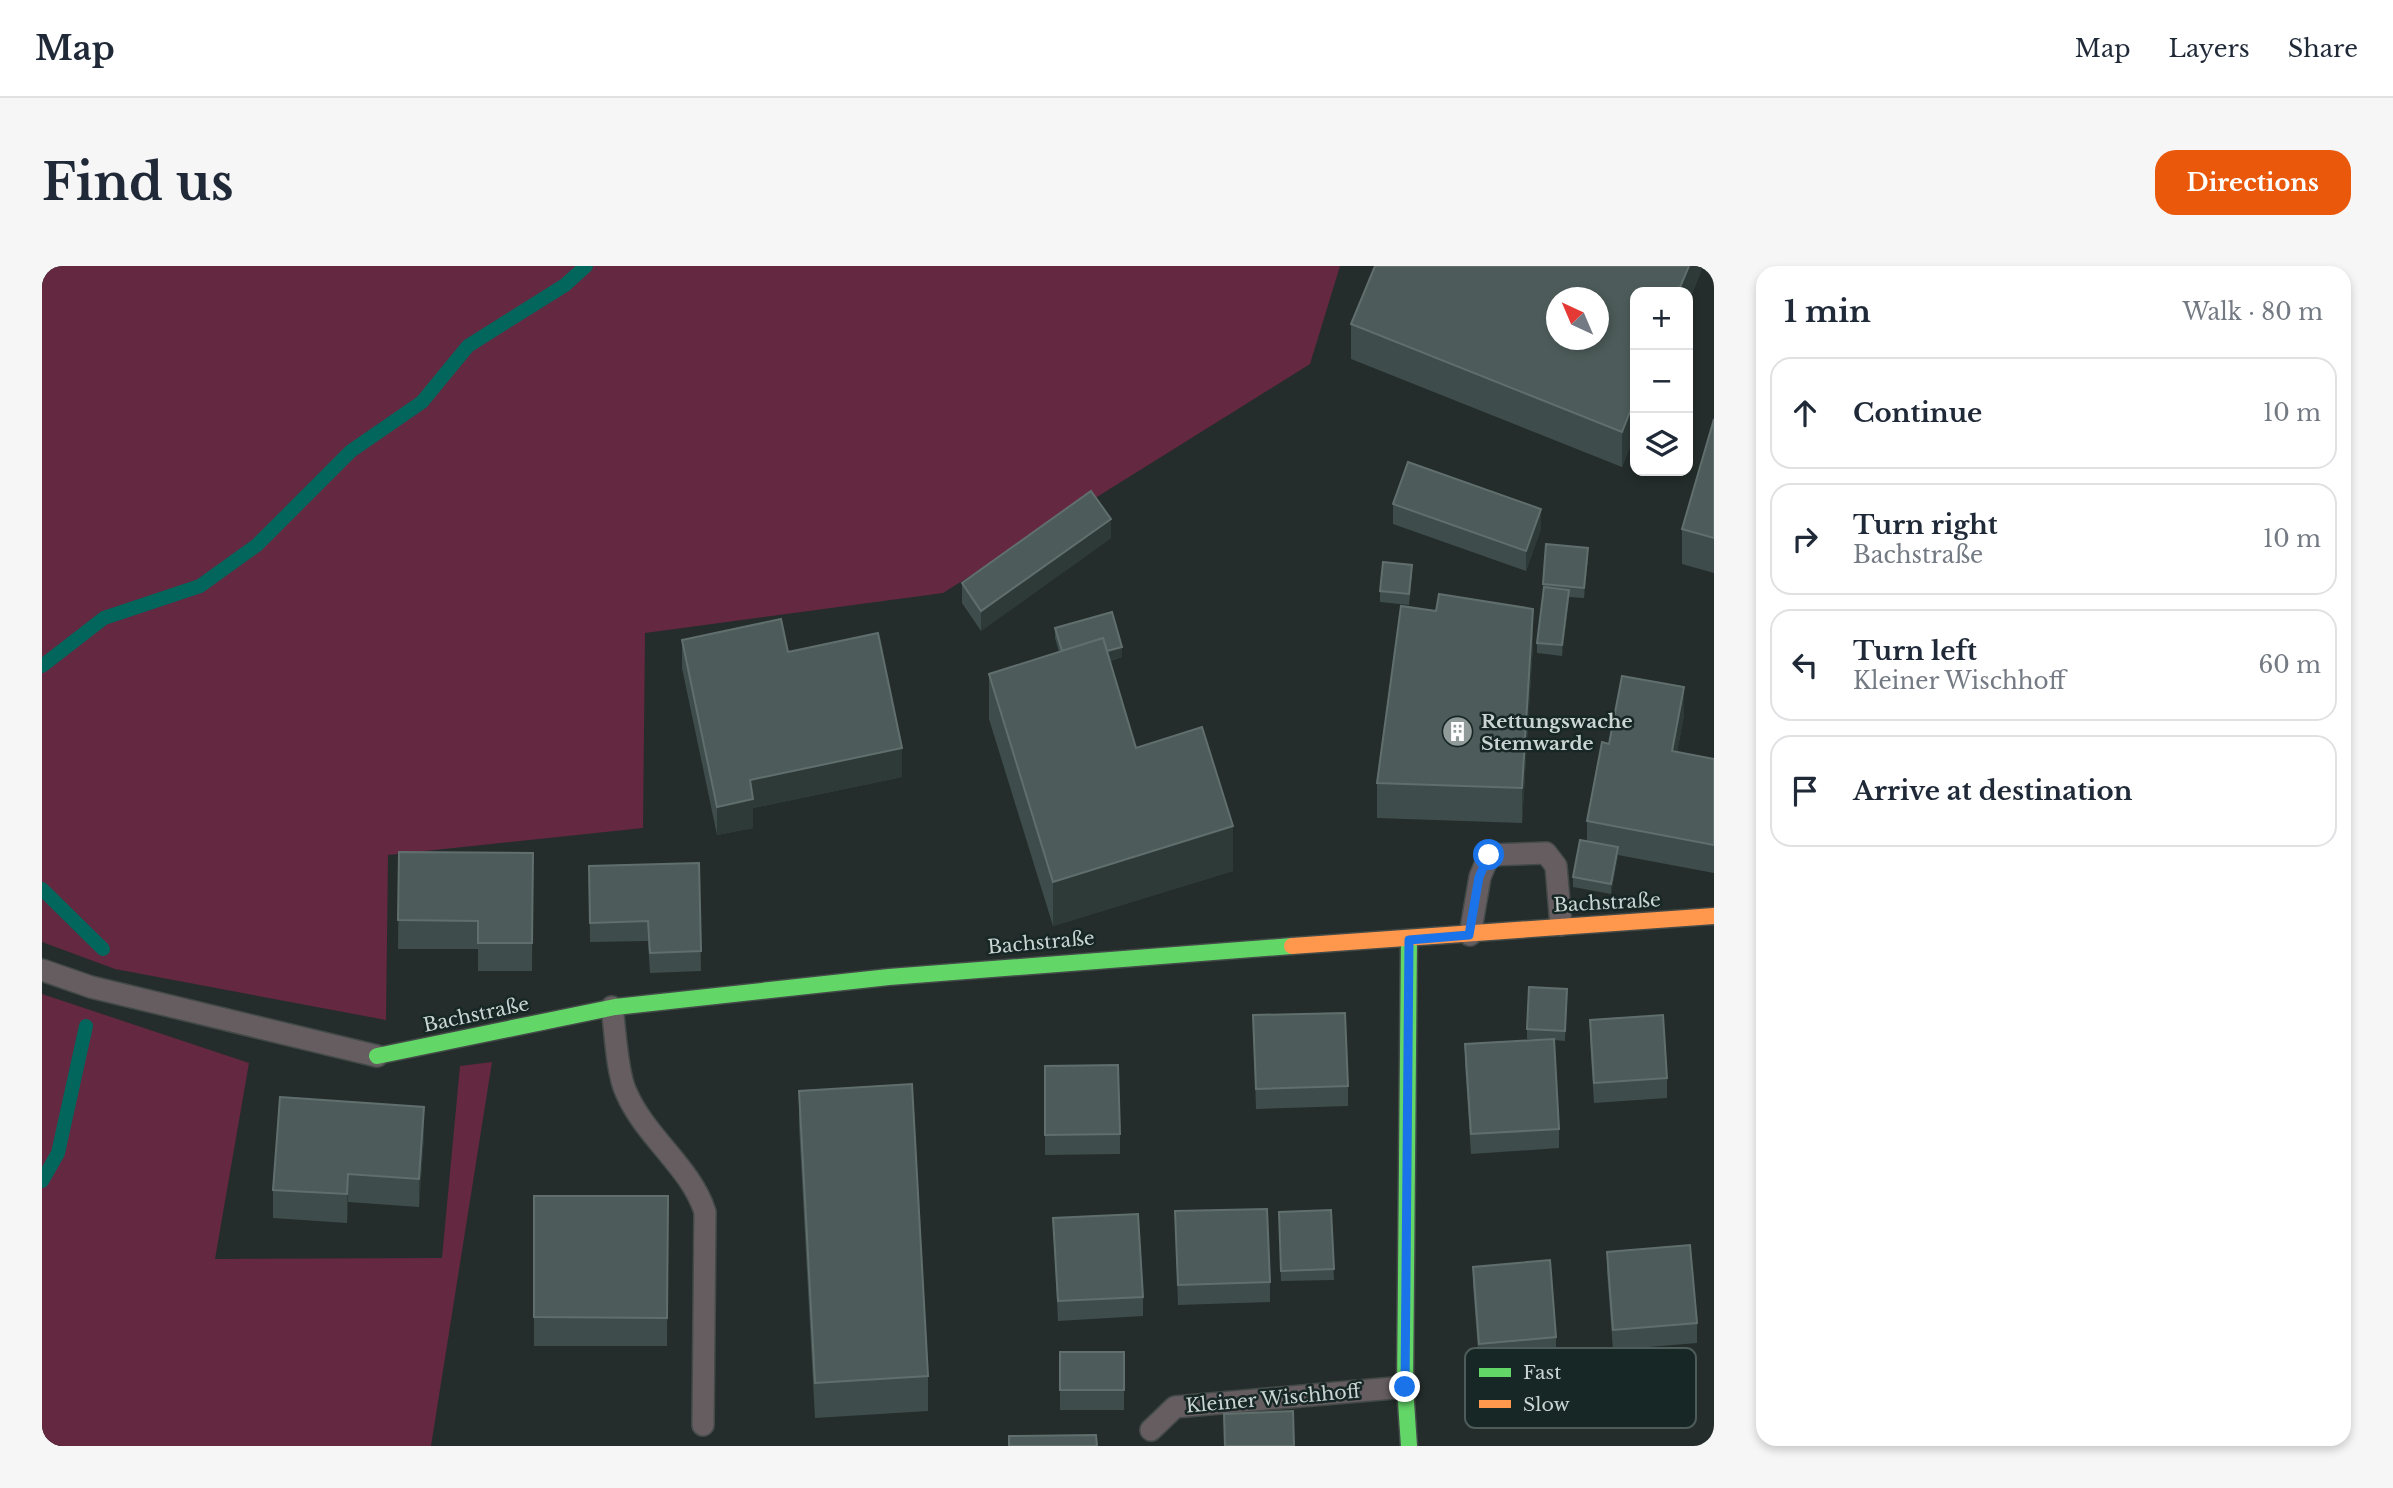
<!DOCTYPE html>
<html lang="en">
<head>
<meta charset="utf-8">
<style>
	:root { --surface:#fff; --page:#f6f6f7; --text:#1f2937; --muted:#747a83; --line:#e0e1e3; --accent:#ea580c }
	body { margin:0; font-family:"Libre Baskerville",serif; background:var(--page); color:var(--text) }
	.controls { position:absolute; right:21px; top:21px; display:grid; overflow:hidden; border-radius:14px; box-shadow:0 4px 10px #0003 }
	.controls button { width:63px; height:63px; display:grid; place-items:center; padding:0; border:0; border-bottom:2px solid var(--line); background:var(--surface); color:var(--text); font:35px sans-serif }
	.compass { position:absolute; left:1504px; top:21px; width:63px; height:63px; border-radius:50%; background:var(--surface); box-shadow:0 4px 10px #0003; rotate:316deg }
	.stop { position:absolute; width:21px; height:21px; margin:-16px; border:5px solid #1a73e8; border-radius:50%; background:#fff }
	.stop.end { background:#1a73e8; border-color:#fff; box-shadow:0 2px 7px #0008 }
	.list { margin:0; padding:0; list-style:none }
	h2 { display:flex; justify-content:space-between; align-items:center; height:91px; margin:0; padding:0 28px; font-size:30px }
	h2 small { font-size:23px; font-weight:400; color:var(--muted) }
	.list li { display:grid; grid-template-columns:46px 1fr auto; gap:21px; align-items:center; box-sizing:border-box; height:112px; margin:0 14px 14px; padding:0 14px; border:2px solid var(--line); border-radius:21px }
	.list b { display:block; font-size:26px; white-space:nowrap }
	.list p { margin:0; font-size:23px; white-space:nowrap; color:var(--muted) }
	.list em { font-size:23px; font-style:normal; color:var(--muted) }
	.icon { flex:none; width:38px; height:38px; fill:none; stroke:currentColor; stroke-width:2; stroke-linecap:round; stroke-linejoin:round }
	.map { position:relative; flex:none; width:1672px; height:1180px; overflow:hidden; border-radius:21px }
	header { display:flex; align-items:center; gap:42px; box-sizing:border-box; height:98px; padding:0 35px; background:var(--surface); border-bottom:2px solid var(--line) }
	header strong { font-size:33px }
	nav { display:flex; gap:38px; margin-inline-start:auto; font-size:24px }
	.intro { display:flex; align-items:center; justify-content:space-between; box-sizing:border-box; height:168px; padding:0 42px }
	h1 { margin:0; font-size:49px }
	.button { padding:18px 32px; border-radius:21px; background:var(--accent); color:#fff; font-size:24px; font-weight:700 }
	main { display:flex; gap:42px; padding:0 42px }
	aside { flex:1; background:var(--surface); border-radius:21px; box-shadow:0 4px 10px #0003 }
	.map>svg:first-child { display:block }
	.green { fill:#642840 }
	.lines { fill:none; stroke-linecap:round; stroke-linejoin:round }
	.stream { stroke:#03665c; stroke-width:14 }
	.lane-casing { stroke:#434a48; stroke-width:24 }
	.fast-casing { stroke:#434a48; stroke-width:19 }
	.slow-casing { stroke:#434a48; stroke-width:19 }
	.lane { stroke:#665d61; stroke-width:21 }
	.fast { stroke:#63d668; stroke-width:16 }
	.slow { stroke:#ff974d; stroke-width:16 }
	.wall { fill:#3e4d4b }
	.shaded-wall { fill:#2d3a38 }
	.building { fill:#4d5c5a; stroke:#606f6d; stroke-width:2; fill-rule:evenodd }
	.route { stroke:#1a73e8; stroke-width:9 }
	.labels { text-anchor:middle; stroke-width:5; stroke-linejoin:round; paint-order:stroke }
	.poi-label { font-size:19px; font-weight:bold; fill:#cad5d3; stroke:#172725; text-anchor:start }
	.street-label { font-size:19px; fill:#cad5d3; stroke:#172725 }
	.key { fill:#172725; stroke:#4d5b59; stroke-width:2 }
	.key-label { font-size:19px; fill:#cad5d3 }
</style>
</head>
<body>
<header>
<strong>Map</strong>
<nav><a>Map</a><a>Layers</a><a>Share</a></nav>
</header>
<div class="intro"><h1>Find us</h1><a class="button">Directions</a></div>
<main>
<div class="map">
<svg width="1672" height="1180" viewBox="0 0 1672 1180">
	<rect width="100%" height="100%" fill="#242d2b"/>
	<!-- green -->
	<g class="green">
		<path d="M0 0H1298L1268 98 901 327 603 367 601 562 346 589 344 754 73 703 0 676Z"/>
		<path d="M0 728 207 797 173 993 400 992 418 800 450 796 389 1180H0Z"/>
	</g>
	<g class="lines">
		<!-- stream -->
		<g class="stream">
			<path d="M0 400 62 352 158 320 215 279 309 185 380 136 426 80 523 19 544 0"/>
			<path d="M0 623 61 683"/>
			<path d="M0 915 16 887 44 760"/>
		</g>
		<defs>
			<g id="lane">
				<path d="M1428 669 1438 611 1447 589 1504 587 1514 600 1519 659"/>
				<path d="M0 704 49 721 335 790"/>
				<path d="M570 741C573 763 575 808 584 826 603 871 649 901 663 946L661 1159"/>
				<path d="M1109 1164 1133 1141 1363 1121"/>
			</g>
			<g id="fast">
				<path d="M1367 674 1363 1121 1367 1180"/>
				<path d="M335 790 573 741 847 711 1250 680"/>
			</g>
			<path id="slow" d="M1250 680 1672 650"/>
		</defs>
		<!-- lane casing -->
		<use href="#lane" class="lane-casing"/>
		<!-- fast casing -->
		<use href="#fast" class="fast-casing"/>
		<!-- slow casing -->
		<use href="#slow" class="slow-casing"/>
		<!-- lane -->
		<use href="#lane" class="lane"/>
		<!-- fast -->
		<use href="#fast" class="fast"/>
		<!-- slow -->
		<use href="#slow" class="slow"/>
	</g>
	<!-- wall -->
	<g class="wall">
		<path d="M1333 0H1661L1646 38V26H1593V168L1580 201 1309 93V58Z"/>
		<path d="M1672 153V307L1640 298V263Z"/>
		<path d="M1351 238 1499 263 1484 305 1351 258Z"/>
		<path d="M1069 272 939 365 920 337V317Z"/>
		<path d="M1546 292 1542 332 1527 331 1520 390 1495 387V377L1501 328V318Z"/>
		<path d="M1370 309 1367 339 1338 336V325Z"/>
		<path d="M1013 362 1080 391 1068 395 1094 482 1191 605 1011 660 947 453V408L1017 386 1013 372Z"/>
		<path d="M640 374 746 386 860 511 711 542V562L675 569 640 402Z"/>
		<path d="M1491 378 1480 557 1335 552V517Z"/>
		<path d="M1642 449 1635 486 1672 493V607L1576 589 1569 628 1531 621V611L1545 575V555L1567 478Z"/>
		<path d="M357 586 491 587 490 705H436V683H356Z"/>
		<path d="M657 597 659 705 608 707 606 675 548 676 547 600Z"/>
		<path d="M1525 723 1523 775 1512 774 1517 863V882L1429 888 1423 798V778L1495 774 1485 773V763Z"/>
		<path d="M1211 749 1306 820V840L1214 843Z"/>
		<path d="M1548 754 1625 812V832L1552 837 1548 774Z"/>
		<path d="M1003 800 1078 868V888L1003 889Z"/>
		<path d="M757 825 886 1110V1145L773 1152 757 860Z"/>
		<path d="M382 869 377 941 306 936 305 957 231 952V924Z"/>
		<path d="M492 930H626L625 1080H492Z"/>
		<path d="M1289 944 1292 1014 1239 1015 1237 946Z"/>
		<path d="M1133 945 1228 1016V1036L1136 1039Z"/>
		<path d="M1011 952 1101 1031V1050L1016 1055Z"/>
		<path d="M1565 986 1655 1057V1077L1571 1084 1565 1006Z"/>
		<path d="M1431 1001 1514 1071V1091L1437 1098 1431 1020Z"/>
		<rect x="1018" y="1086" width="64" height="58"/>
	</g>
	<!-- shaded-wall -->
	<g class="shaded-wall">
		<path d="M1647 0H1661L1646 38V26H1636Z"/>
		<path d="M1593 133V168L1580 201V166Z"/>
		<path d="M1499 243V263L1484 305V285Z"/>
		<path d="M1069 253V272L939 365V345Z"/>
		<path d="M1546 282V292L1542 332V322Z"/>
		<path d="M1527 324V334L1520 390V379Z"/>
		<path d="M1491 343V378L1480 557V522Z"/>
		<path d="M1080 381V391L1023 407V397Z"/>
		<path d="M1642 421V449L1630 513V485Z"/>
		<path d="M860 482V511L711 542V562L675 569V541L708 514Z"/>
		<path d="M1191 560V605L1011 660V616Z"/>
		<path d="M1576 581V591L1569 628V618Z"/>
		<path d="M382 841V869L377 941V913Z"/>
		<path d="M306 908V936L305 957V928Z"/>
	</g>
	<!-- building -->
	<g class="building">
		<path d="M1333 0H1647L1636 26H1593V133L1580 166 1309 58ZM1515 32H1557V74H1515Z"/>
		<path d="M1672 153V272L1640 263Z"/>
		<path d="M1366 196 1499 243 1484 285 1351 238Z"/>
		<path d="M1049 225 1069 253 939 345 920 317Z"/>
		<path d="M1504 278 1546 282 1542 322 1501 318Z"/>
		<path d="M1341 296 1370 299 1367 328 1338 325Z"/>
		<path d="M1502 321 1527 324 1520 379 1495 377Z"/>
		<path d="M1397 328 1491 343 1480 522 1335 517 1359 340 1394 345Z"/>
		<path d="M1070 346 1080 381 1065 385 1061 372 1020 385 1013 362Z"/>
		<path d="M739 353 746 386 836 367 860 482 708 514 711 533 675 541 640 374Z"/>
		<path d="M1061 372 1094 482 1160 461 1191 560 1011 616 947 408Z"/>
		<path d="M1580 410 1642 421 1630 485 1672 493V579L1545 555 1560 476 1567 478Z"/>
		<path d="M1538 574 1576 581 1569 618 1531 611Z"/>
		<path d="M357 586 491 587 490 677H436V655L356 654Z"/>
		<path d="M657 597 659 685 608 687 606 655 548 657 547 600Z"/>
		<path d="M1487 721 1525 723 1523 765 1485 763Z"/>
		<path d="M1303 747 1306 820 1214 823 1211 749Z"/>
		<path d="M1621 749 1625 812 1552 817 1548 754Z"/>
		<path d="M1512 773 1517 863 1429 868 1423 778Z"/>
		<path d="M1076 799 1078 868 1003 869V800Z"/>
		<path d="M870 818 886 1110 773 1117 757 825Z"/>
		<path d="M238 831 382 841 377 913 306 908 305 928 231 924Z"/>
		<path d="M492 930H626L625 1052 492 1051Z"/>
		<path d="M1225 943 1228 1016 1136 1019 1133 945Z"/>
		<path d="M1289 944 1292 1003 1239 1005 1237 946Z"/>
		<path d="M1096 948 1101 1031 1016 1035 1011 952Z"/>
		<path d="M1648 979 1655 1057 1571 1064 1565 986Z"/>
		<path d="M1508 994 1514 1071 1437 1078 1431 1001Z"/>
		<rect x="1018" y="1086" width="64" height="38"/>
		<path d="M1251 1145 1252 1180H1183L1182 1148Z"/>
		<path d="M1054 1169 1055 1180H967V1170Z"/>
	</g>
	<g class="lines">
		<!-- route -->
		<path class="route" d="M1363 1121 1367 674 1427 669 1437 611 1447 589"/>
	</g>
	<!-- icons -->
	<defs>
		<symbol id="building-disc" viewBox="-11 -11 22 22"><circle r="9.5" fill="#909a98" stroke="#172725"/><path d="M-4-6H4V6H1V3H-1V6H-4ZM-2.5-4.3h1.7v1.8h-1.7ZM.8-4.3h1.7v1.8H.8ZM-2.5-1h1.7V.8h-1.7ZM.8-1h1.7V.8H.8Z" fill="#fff"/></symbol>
	</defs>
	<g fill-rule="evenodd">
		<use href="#building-disc" x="1398" y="448" width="35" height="35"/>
	</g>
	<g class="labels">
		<!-- poi labels -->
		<g class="poi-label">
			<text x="1439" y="462">Rettungswache<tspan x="1439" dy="22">Stemwarde</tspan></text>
		</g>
		<!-- street labels -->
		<g class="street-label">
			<text transform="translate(1565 636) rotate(-3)" y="7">Bachstraße</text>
			<text transform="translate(999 676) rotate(-5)" y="7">Bachstraße</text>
			<text transform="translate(434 748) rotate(-12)" y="7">Bachstraße</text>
			<text transform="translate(1231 1132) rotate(-5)" y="7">Kleiner Wischhoff</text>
		</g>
	</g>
	<!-- legend -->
	<rect x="1423" y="1082" width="231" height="80" rx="10" class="key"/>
	<rect x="1437" y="1102" width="32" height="9" fill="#63d668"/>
	<rect x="1437" y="1134" width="32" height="8" fill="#ff974d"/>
	<g class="key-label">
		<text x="1481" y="1113">Fast</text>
		<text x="1481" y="1145">Slow</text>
	</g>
</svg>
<div class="controls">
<button>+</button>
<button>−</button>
<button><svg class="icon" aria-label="layers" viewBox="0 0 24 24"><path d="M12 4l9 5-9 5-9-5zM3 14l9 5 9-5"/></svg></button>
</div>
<svg class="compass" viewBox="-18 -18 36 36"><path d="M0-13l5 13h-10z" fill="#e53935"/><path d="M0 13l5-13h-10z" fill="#747a83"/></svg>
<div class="stop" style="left:1447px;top:589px"></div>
<div class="stop end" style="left:1363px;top:1121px"></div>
</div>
<aside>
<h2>1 min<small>Walk · 80 m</small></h2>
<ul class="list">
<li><svg class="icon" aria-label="ahead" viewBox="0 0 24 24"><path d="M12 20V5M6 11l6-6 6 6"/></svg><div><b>Continue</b></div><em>10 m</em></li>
<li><svg class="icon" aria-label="right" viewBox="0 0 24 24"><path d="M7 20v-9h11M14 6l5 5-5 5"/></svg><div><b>Turn right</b><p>Bachstraße</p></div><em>10 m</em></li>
<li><svg class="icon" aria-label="left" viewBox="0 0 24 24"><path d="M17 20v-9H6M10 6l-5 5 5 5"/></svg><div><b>Turn left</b><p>Kleiner Wischhoff</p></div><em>60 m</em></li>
<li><svg class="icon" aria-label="arrive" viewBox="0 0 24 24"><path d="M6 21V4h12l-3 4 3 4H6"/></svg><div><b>Arrive at destination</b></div></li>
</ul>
</aside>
</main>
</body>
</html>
